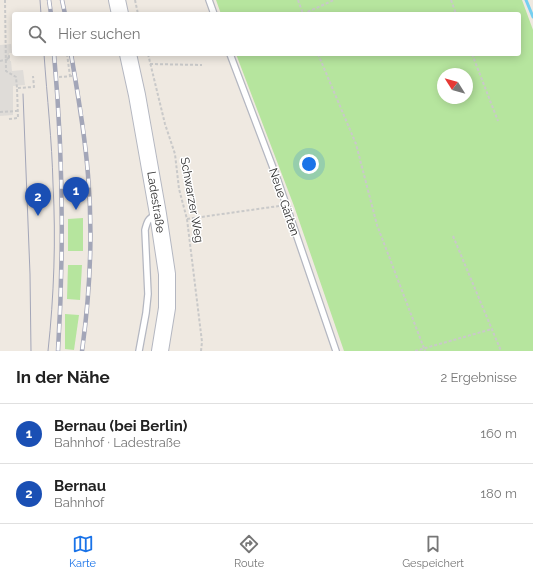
<!DOCTYPE html>
<html lang="de">
<head>
<meta charset="utf-8">
<style>
	:root { --surface:#fff; --page:#f6f6f6; --text:#222; --muted:#767676; --line:#e0e0e0; --accent:#1a73e8 }
	body { margin:0; font-family:Raleway,sans-serif; background:var(--page); color:var(--text) }
	.compass { position:absolute; left:437px; top:68px; width:36px; height:36px; border-radius:50%; background:var(--surface); box-shadow:0 2px 10px #0003; rotate:307deg }
	.you { position:absolute; left:309px; top:164px; width:14px; height:14px; margin:-10px; border:3px solid #fff; border-radius:50%; background:#1a73e8; box-shadow:0 0 0 6px #1a73e833 }
	.badge { display:grid; place-items:center; width:26px; height:26px; border-radius:50%; background:var(--accent); color:#fff; font-size:13px; font-weight:700 }
	.pin { position:absolute; translate:-50% -33px; filter:drop-shadow(0 1px 2px #0008) }
	.pin::after { content:''; position:absolute; top:21px; width:14px; height:12px; background:inherit; clip-path:polygon(0 0,100% 0,50% 100%) }
	.list { margin:0; padding:0; list-style:none }
	h2 { display:flex; justify-content:space-between; align-items:center; height:52px; margin:0; padding:0 16px; font-size:17px }
	h2 small { font-size:13px; font-weight:400; color:var(--muted) }
	.list li { display:grid; grid-template-columns:26px 1fr auto; gap:12px; align-items:center; box-sizing:border-box; height:60px; padding:0 16px; border-top:1px solid var(--line) }
	.list b { display:block; font-size:15px; white-space:nowrap }
	.list p { margin:0; font-size:13px; white-space:nowrap; color:var(--muted) }
	.list em { font-size:13px; font-style:normal; color:var(--muted) }
	.icon { flex:none; width:22px; height:22px; fill:none; stroke:currentColor; stroke-width:2; stroke-linecap:round; stroke-linejoin:round }
	.map { position:relative; flex:none; width:533px; height:351px; overflow:hidden }
	.search { position:absolute; background:var(--surface); box-shadow:0 2px 10px #0003; left:12px; right:12px; top:12px; height:44px; display:flex; align-items:center; gap:10px; box-sizing:border-box; padding:0 14px; border-radius:4px; color:var(--muted); font-size:15px }
	.sheet { height:172px; background:var(--surface) }
	nav { display:flex; justify-content:space-around; align-items:center; box-sizing:border-box; height:56px; border-top:1px solid var(--line); background:var(--surface); font-size:11px; color:var(--muted) }
	nav a { display:grid; justify-items:center; gap:2px }
	nav .on { color:var(--accent) }
	.map>svg:first-child { display:block }
	.green { fill:#b6e59e; fill-rule:evenodd }
	.plaza { fill:#dfdcd8 }
	.lines { fill:none; stroke-linecap:round; stroke-linejoin:round }
	.stream { stroke:#75cff0; stroke-width:3 }
	.lane-casing { stroke:#b4b7c1; stroke-width:8 }
	.secondary-casing { stroke:#b4b7c1; stroke-width:18 }
	.path { stroke:#c9c9c9; stroke-width:2; stroke-dasharray:3 2; stroke-linecap:butt }
	.lane { stroke:#fff; stroke-width:5.5 }
	.secondary { stroke:#fff; stroke-width:16 }
	.tram { stroke:#a3a6b8; stroke-width:1 }
	.rail-casing { stroke:#a3a6b8; stroke-width:4.5 }
	.rail { stroke:#fff; stroke-width:3; stroke-dasharray:9; stroke-linecap:butt }
	.labels { text-anchor:middle; stroke-width:3; stroke-linejoin:round; paint-order:stroke }
	.street-label { font-size:12px; fill:#2e2e2e; stroke:#fff }
</style>
</head>
<body>
<div class="map">
<svg width="533" height="351" viewBox="0 0 533 351">
	<rect width="100%" height="100%" fill="#efe9e1"/>
	<!-- green -->
	<g class="green">
		<path d="M216 0H522L533 30V351H344L294 206 236 54H519V14H221ZM443 74H467V98H443Z"/>
		<path d="M83 218V251H68V219Z"/>
		<path d="M68 265H82L80 300 67 299Z"/>
		<path d="M65 314 79 315 74 350 65 349Z"/>
	</g>
	<!-- plaza -->
	<path class="plaza" d="M11 44 12 53H9L10 61H11L12 71 23 70 25 85 13 86V115L0 116V45Z"/>
	<g class="lines">
		<!-- stream -->
		<path class="stream" d="M526 0 533 17"/>
		<defs>
			<g id="lane">
				<path d="M209 0 214 14"/>
				<path d="M230 54 278 181 336 351"/>
				<path d="M139 351 146 313 148 294 145 230C147 222 148 218 156 215"/>
			</g>
			<g id="secondary">
				<path d="M117 0 120 14"/>
				<path d="M128 54 137 95 158 214 167 274V308L160 351"/>
			</g>
		</defs>
		<!-- lane casing -->
		<use href="#lane" class="lane-casing"/>
		<!-- secondary casing -->
		<use href="#secondary" class="secondary-casing"/>
		<!-- path -->
		<g class="path">
			<path d="M5 0 6 71 16 77 17 88"/>
			<path d="M135 0 138 14"/>
			<path d="M298 0 303 14"/>
			<path d="M451 0 456 14"/>
			<path d="M303 14 334 0"/>
			<path d="M67 54 70 76"/>
			<path d="M148 54 165 124 175 154 179 189 187 219 202 342 201 351"/>
			<path d="M318 54 356 144 377 225 425 351"/>
			<path d="M472 54 498 121"/>
			<path d="M0 61 9 59V55L8 59"/>
			<path d="M150 64 202 65"/>
			<path d="M59 77 73 76"/>
			<path d="M0 112 17 111"/>
			<path d="M9 119 18 118 17 88 34 87 33 76"/>
			<path d="M187 219 279 206"/>
			<path d="M453 236 501 351"/>
			<path d="M415 351 492 329"/>
		</g>
		<!-- lane -->
		<use href="#lane" class="lane"/>
		<!-- secondary -->
		<use href="#secondary" class="secondary"/>
		<!-- tram -->
		<g class="tram">
			<path d="M40 0 41 14"/>
			<path d="M44 54C47 97 52 141 53 184 56 240 54 296 48 351"/>
			<path d="M23 94 30 274 31 351"/>
		</g>
		<defs>
			<g id="rail">
				<path d="M49 0 51 14"/>
				<path d="M62 0 65 14"/>
				<path d="M54 54C63 153 64 252 58 351"/>
				<path d="M71 54C78 94 85 134 88 175 93 233 90 293 82 351"/>
			</g>
		</defs>
		<!-- rail casing -->
		<use href="#rail" class="rail-casing"/>
		<!-- rail -->
		<use href="#rail" class="rail"/>
	</g>
	<g class="labels">
		<!-- street labels -->
		<g class="street-label">
			<text transform="translate(192 200) rotate(80)" y="4">Schwarzer Weg</text>
			<text transform="translate(156 202) rotate(81)" y="4">Ladestraße</text>
			<text transform="translate(284 202) rotate(71)" y="4">Neue Gärten</text>
		</g>
	</g>
</svg>
<svg class="compass" viewBox="-18 -18 36 36"><path d="M0-13l5 13h-10z" fill="#e53935"/><path d="M0 13l5-13h-10z" fill="#767676"/></svg>
<div class="you"></div>
<div class="pin badge" style="left:76px;top:210px;background:#1a4fb4">1</div>
<div class="pin badge" style="left:38px;top:216px;background:#1a4fb4">2</div>
<div class="search"><svg class="icon" aria-label="search" viewBox="0 0 24 24"><circle cx="10" cy="10" r="6"/><path d="M15 15l6 6"/></svg>Hier suchen</div>
</div>
<section class="sheet">
<h2>In der Nähe<small>2 Ergebnisse</small></h2>
<ul class="list">
<li><span class="badge" style="background:#1a4fb4">1</span><div><b>Bernau (bei Berlin)</b><p>Bahnhof · Ladestraße</p></div><em>160 m</em></li>
<li><span class="badge" style="background:#1a4fb4">2</span><div><b>Bernau</b><p>Bahnhof</p></div><em>180 m</em></li>
</ul>
</section>
<nav>
<a class="on"><svg class="icon" aria-label="map" viewBox="0 0 24 24"><path d="M3 6l6-2 6 2 6-2v14l-6 2-6-2-6 2zM9 4v14M15 6v14"/></svg>Karte</a>
<a><svg class="icon" aria-label="directions" viewBox="0 0 24 24"><path d="M12 3l9 9-9 9-9-9zM9 14v-3h6M13 9l2 2-2 2"/></svg>Route</a>
<a><svg class="icon" aria-label="saved" viewBox="0 0 24 24"><path d="M7 4h10v16l-5-4-5 4z"/></svg>Gespeichert</a>
</nav>
</body>
</html>
